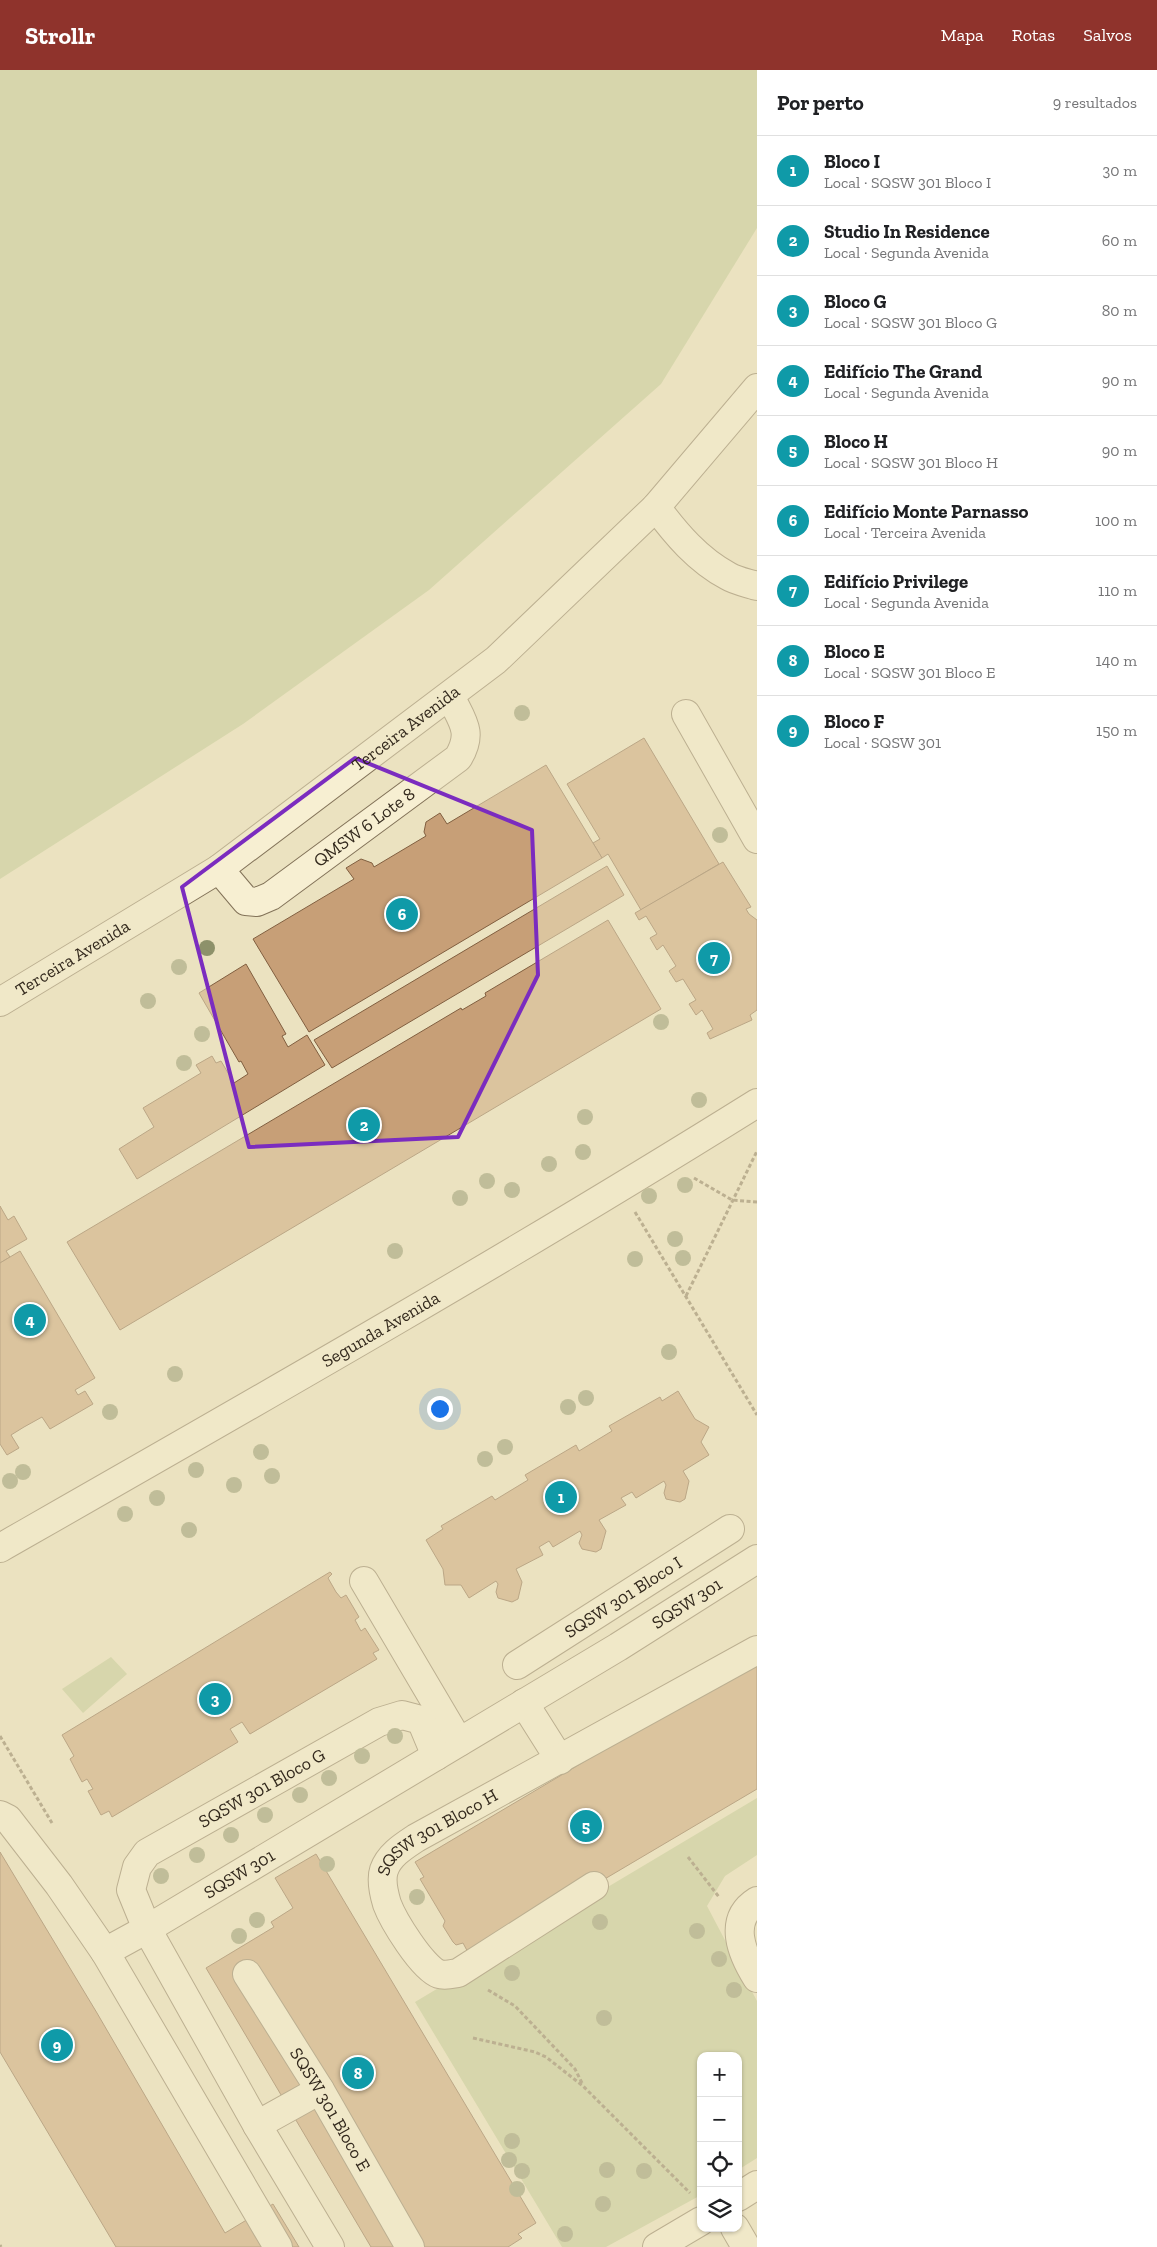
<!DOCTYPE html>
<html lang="pt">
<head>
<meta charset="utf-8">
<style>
	:root { --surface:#fff; --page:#f2f2f2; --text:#202124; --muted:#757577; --line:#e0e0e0; --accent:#8f332c }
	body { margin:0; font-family:"Zilla Slab",serif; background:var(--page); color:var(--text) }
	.controls { position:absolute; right:15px; bottom:15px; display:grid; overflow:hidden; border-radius:10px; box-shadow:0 1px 4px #0004 }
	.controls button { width:45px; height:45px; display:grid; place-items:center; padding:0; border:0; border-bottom:1px solid var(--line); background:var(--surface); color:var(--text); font:25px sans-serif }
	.you { position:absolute; left:439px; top:1338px; width:18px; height:18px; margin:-12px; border:4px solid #fff; border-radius:50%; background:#1a73e8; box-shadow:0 0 0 8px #1a73e833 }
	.badge { display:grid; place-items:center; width:32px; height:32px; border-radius:50%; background:var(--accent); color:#fff; font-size:16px; font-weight:700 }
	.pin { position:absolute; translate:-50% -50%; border:2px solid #fff; box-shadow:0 1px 5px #0006 }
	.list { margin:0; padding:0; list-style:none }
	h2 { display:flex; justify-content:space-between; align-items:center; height:65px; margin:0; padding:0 20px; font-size:21px }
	h2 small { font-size:16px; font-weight:400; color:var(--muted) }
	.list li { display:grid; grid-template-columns:32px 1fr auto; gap:15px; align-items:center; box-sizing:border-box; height:70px; padding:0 20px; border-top:1px solid var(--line) }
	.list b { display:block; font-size:19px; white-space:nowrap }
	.list p { margin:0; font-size:16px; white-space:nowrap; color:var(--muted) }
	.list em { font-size:16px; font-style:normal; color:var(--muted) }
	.icon { flex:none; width:28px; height:28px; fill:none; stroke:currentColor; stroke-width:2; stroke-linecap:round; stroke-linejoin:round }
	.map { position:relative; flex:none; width:757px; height:2177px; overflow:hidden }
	header { display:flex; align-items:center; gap:30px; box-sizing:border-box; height:70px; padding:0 25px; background:var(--accent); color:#fff }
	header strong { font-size:24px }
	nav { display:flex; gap:28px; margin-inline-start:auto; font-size:18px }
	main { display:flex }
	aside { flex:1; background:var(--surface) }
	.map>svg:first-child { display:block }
	.green { fill:#bec894 }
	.building { fill:#c79f77; stroke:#815f40 }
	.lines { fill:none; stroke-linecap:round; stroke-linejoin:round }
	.minor-casing { stroke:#837359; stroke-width:30 }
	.path { stroke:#837359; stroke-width:3; stroke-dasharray:4 2.5; stroke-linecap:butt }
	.minor { stroke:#f7efd2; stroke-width:28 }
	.tree { fill:#8d916a }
	.marked { fill:none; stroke:#7b2cbf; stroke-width:4; stroke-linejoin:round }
	.labels { text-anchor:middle; stroke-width:4; stroke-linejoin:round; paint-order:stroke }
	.street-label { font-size:18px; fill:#33291d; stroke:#f3ebcf }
</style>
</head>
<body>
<header>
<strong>Strollr</strong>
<nav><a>Mapa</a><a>Rotas</a><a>Salvos</a></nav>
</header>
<main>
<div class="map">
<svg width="757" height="2177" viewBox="0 0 757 2177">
	<rect width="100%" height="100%" fill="#ebe2c0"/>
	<!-- green -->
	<g class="green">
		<path d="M0 0H757V158L661 314 429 520 243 654 0 809Z"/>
		<path d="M111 1587 127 1604 83 1643 62 1619Z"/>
		<path d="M757 1728V1785L725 1806 707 1836 757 1931V2088L738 2100V1986H701V2125L606 2177H562L415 1932Z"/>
	</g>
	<!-- building -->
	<g class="building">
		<path d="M644 668 719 794 641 840 608 784 602 788 593 773 600 769 567 714Z"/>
		<path d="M546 695 602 788 309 962 253 869 354 809 346 798 361 789 372 793 374 797 426 766 424 762 426 752 440 743 447 754Z"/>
		<path d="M723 792 751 837 746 839 749 844 757 850V940L750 945 752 950 710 969 707 963 713 959 702 940 696 945 689 934 696 930 683 909 676 912 669 901 676 896 663 875 657 880 650 868 657 864 646 846 639 850 635 843Z"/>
		<path d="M607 796 624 825 332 998 330 995 314 970Z"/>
		<path d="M608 850 661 939 120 1260 67 1172 461 938 462 940 486 926 485 923Z"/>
		<path d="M246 894 286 964 282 966 288 977 307 965 325 995 137 1109 119 1079 154 1057 143 1038 201 1003 196 995 212 986 216 993 221 991 234 1013 248 1004 241 991 239 992 199 923Z"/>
		<path d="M0 1136 8 1150 14 1146 27 1169 6 1181 10 1187 0 1193Z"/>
		<path d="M20 1181 95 1308 75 1320 78 1325 85 1321 93 1334 50 1359 42 1347 24 1357 11 1365 19 1378 7 1385 0 1374V1193Z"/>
		<path d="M678 1321 695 1349 709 1357 701 1372 709 1385 683 1401 689 1411 685 1429 680 1432 666 1429 664 1423 666 1415 664 1411 636 1428 632 1422 621 1428 626 1435 599 1450 606 1461 601 1479 596 1482 582 1479 579 1473 582 1465 580 1461 553 1477 549 1471 539 1477 543 1485 516 1499 522 1512 518 1529 512 1532 498 1528 496 1522 498 1514 496 1511 469 1528 461 1515H445L443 1499 426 1470 443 1459 441 1456 492 1426 495 1430 528 1410 525 1405 576 1375 579 1381 612 1361 609 1356 660 1327 662 1331Z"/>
		<path d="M330 1502 332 1504 328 1508 336 1522 341 1528 346 1525 359 1547 355 1550 361 1561 365 1558 379 1580 373 1583 377 1589 250 1664 242 1652 230 1659 238 1672 112 1747 109 1741 101 1745 88 1721 93 1719 87 1709 82 1712 70 1689 74 1686 62 1665Z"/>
		<path d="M757 1589V1719L471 1888 463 1873 456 1875 453 1872 443 1856 445 1851 420 1809 424 1807 415 1792Z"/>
		<path d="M0 1782 97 1943 225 2163 273 2134 299 2177H116L0 1982Z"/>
		<path d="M316 1784 536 2153 518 2164 522 2168 508 2177H371L206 1898 274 1857 271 1852 293 1838 275 1808Z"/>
	</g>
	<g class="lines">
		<defs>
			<g id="minor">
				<path d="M656 437C676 464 698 490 728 506 736 511 748 513 757 516"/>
				<path d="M686 644 757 769"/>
				<path id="s1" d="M219 799 246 831 257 832 271 826 458 688C474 662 462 651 450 626"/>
				<path id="s2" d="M0 932 219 799 496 590 656 437 757 318"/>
				<path id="s3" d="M0 1478C254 1333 509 1188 757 1033"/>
				<path d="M364 1511 459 1672"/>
				<path id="s4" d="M517 1595 730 1459"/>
				<path d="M524 1633 560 1690"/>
				<path id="s5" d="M0 1745 8 1749 59 1815 105 1882 147 1859 618 1577 757 1489"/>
				<path id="s6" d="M594 1816 458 1903C452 1904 445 1906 439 1904 422 1898 393 1850 387 1834 384 1824 381 1809 384 1800 389 1785 404 1776 416 1768L757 1580"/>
				<path d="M757 1831C727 1850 742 1884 757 1908"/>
				<path d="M105 1882 278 2177"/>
				<path id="s7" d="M247 1904 320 2020 410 2177"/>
				<path d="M257 2055 320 2020"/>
				<path d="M738 2127 757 2115"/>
				<path d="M735 2158 746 2177"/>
				<path id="s8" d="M330 2177 257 2055 147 1859 131 1820 137 1797 147 1783 379 1652 402 1645 421 1650 436 1686"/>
				<path d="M657 2177 701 2151"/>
			</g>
		</defs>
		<!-- minor casing -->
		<use href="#minor" class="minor-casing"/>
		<!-- path -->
		<g class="path">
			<path d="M694 1108 732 1130 757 1132"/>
			<path d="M635 1142 757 1345"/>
			<path d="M686 1226 757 1081"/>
			<path d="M0 1666 52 1753"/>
			<path d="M688 1787 719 1827"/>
			<path d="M488 1920 515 1936 575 1999 583 2015"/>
			<path d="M473 1968 535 1982 546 1987 583 2016 690 2123"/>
			<path d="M0 2175 1 2177"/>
		</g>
		<!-- minor -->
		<use href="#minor" class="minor"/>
	</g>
	<!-- trees -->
	<g class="tree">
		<circle cx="522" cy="643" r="8"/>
		<circle cx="720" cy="765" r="8"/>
		<circle cx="207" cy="878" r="8"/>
		<circle cx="179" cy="897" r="8"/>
		<circle cx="148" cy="931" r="8"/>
		<circle cx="661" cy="952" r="8"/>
		<circle cx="202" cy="964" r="8"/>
		<circle cx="184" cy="993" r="8"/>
		<circle cx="699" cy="1030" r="8"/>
		<circle cx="585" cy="1047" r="8"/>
		<circle cx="583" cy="1082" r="8"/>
		<circle cx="549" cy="1094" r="8"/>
		<circle cx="487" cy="1111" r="8"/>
		<circle cx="685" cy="1115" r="8"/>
		<circle cx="512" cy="1120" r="8"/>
		<circle cx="649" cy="1126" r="8"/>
		<circle cx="460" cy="1128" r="8"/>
		<circle cx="675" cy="1169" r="8"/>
		<circle cx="395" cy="1181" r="8"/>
		<circle cx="683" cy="1188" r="8"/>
		<circle cx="635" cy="1189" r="8"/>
		<circle cx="669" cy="1282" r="8"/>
		<circle cx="175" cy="1304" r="8"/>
		<circle cx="586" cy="1328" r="8"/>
		<circle cx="568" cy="1337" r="8"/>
		<circle cx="110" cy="1342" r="8"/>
		<circle cx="505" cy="1377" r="8"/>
		<circle cx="261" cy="1382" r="8"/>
		<circle cx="485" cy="1389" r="8"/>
		<circle cx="196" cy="1400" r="8"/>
		<circle cx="23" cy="1402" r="8"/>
		<circle cx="272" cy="1406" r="8"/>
		<circle cx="10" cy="1411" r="8"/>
		<circle cx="234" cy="1415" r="8"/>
		<circle cx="157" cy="1428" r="8"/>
		<circle cx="125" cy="1444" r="8"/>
		<circle cx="189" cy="1460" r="8"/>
		<circle cx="395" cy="1666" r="8"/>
		<circle cx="362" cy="1686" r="8"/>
		<circle cx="329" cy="1708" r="8"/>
		<circle cx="300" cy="1725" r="8"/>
		<circle cx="265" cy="1745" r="8"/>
		<circle cx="231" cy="1765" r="8"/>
		<circle cx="197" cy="1785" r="8"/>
		<circle cx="327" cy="1794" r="8"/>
		<circle cx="161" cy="1806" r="8"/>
		<circle cx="417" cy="1827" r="8"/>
		<circle cx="257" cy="1850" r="8"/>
		<circle cx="600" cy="1852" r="8"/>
		<circle cx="697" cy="1861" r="8"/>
		<circle cx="239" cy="1866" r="8"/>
		<circle cx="719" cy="1889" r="8"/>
		<circle cx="512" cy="1903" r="8"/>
		<circle cx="734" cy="1920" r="8"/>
		<circle cx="604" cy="1948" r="8"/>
		<circle cx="512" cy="2071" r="8"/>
		<circle cx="509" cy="2090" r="8"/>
		<circle cx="607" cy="2100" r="8"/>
		<circle cx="522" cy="2101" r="8"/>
		<circle cx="644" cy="2101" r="8"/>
		<circle cx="517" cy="2119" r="8"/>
		<circle cx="603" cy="2134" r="8"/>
		<circle cx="565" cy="2164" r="8"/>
	</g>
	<!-- marked area -->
	<path d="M0 0H757V2177H0ZM355 688 532 760 538 905 458 1067 249 1077 182 817Z" fill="#ebe2c0" fill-opacity=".55" fill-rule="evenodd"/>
	<path class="marked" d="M355 688 532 760 538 905 458 1067 249 1077 182 817Z"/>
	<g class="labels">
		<!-- street labels -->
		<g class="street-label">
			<text dy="6" stroke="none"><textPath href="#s2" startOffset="490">Terceira Avenida</textPath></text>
			<text dy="6" stroke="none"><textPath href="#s1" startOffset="184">QMSW 6 Lote 8</textPath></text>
			<text dy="6" stroke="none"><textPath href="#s2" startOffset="85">Terceira Avenida</textPath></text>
			<text dy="6" stroke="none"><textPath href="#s3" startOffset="439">Segunda Avenida</textPath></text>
			<text dy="6" stroke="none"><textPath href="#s4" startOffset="126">SQSW 301 Bloco I</textPath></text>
			<text dy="6" stroke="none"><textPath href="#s5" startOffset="852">SQSW 301</textPath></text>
			<text dy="6" stroke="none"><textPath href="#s8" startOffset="582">SQSW 301 Bloco G</textPath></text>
			<text dy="6" stroke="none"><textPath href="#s6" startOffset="370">SQSW 301 Bloco H</textPath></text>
			<text dy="6" stroke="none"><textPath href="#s5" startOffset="329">SQSW 301</textPath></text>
			<text dy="6" stroke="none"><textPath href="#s7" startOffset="159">SQSW 301 Bloco E</textPath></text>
		</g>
	</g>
</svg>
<div class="controls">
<button>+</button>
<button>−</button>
<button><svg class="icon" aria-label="locate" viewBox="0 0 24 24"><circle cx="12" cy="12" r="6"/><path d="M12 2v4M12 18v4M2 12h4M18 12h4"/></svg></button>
<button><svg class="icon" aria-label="layers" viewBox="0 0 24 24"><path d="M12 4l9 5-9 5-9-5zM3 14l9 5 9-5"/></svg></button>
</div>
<div class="you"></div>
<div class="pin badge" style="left:561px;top:1427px;background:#0f9aa8">1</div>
<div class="pin badge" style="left:364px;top:1055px;background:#0f9aa8">2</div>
<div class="pin badge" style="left:215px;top:1629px;background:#0f9aa8">3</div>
<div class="pin badge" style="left:30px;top:1250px;background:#0f9aa8">4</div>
<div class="pin badge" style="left:586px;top:1756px;background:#0f9aa8">5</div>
<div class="pin badge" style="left:402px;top:844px;background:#0f9aa8">6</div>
<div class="pin badge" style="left:714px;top:888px;background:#0f9aa8">7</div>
<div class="pin badge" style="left:358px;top:2003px;background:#0f9aa8">8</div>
<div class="pin badge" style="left:57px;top:1975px;background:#0f9aa8">9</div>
</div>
<aside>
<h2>Por perto<small>9 resultados</small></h2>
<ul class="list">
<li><span class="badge" style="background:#0f9aa8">1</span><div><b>Bloco I</b><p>Local · SQSW 301 Bloco I</p></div><em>30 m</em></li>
<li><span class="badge" style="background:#0f9aa8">2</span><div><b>Studio In Residence</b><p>Local · Segunda Avenida</p></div><em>60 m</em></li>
<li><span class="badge" style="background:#0f9aa8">3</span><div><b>Bloco G</b><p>Local · SQSW 301 Bloco G</p></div><em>80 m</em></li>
<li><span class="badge" style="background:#0f9aa8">4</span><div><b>Edifício The Grand</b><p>Local · Segunda Avenida</p></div><em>90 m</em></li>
<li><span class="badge" style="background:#0f9aa8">5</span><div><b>Bloco H</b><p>Local · SQSW 301 Bloco H</p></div><em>90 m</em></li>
<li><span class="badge" style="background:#0f9aa8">6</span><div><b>Edifício Monte Parnasso</b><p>Local · Terceira Avenida</p></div><em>100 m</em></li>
<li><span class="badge" style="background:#0f9aa8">7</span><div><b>Edifício Privilege</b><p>Local · Segunda Avenida</p></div><em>110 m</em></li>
<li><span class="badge" style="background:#0f9aa8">8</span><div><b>Bloco E</b><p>Local · SQSW 301 Bloco E</p></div><em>140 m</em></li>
<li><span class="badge" style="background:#0f9aa8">9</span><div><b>Bloco F</b><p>Local · SQSW 301</p></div><em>150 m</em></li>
</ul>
</aside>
</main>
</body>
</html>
